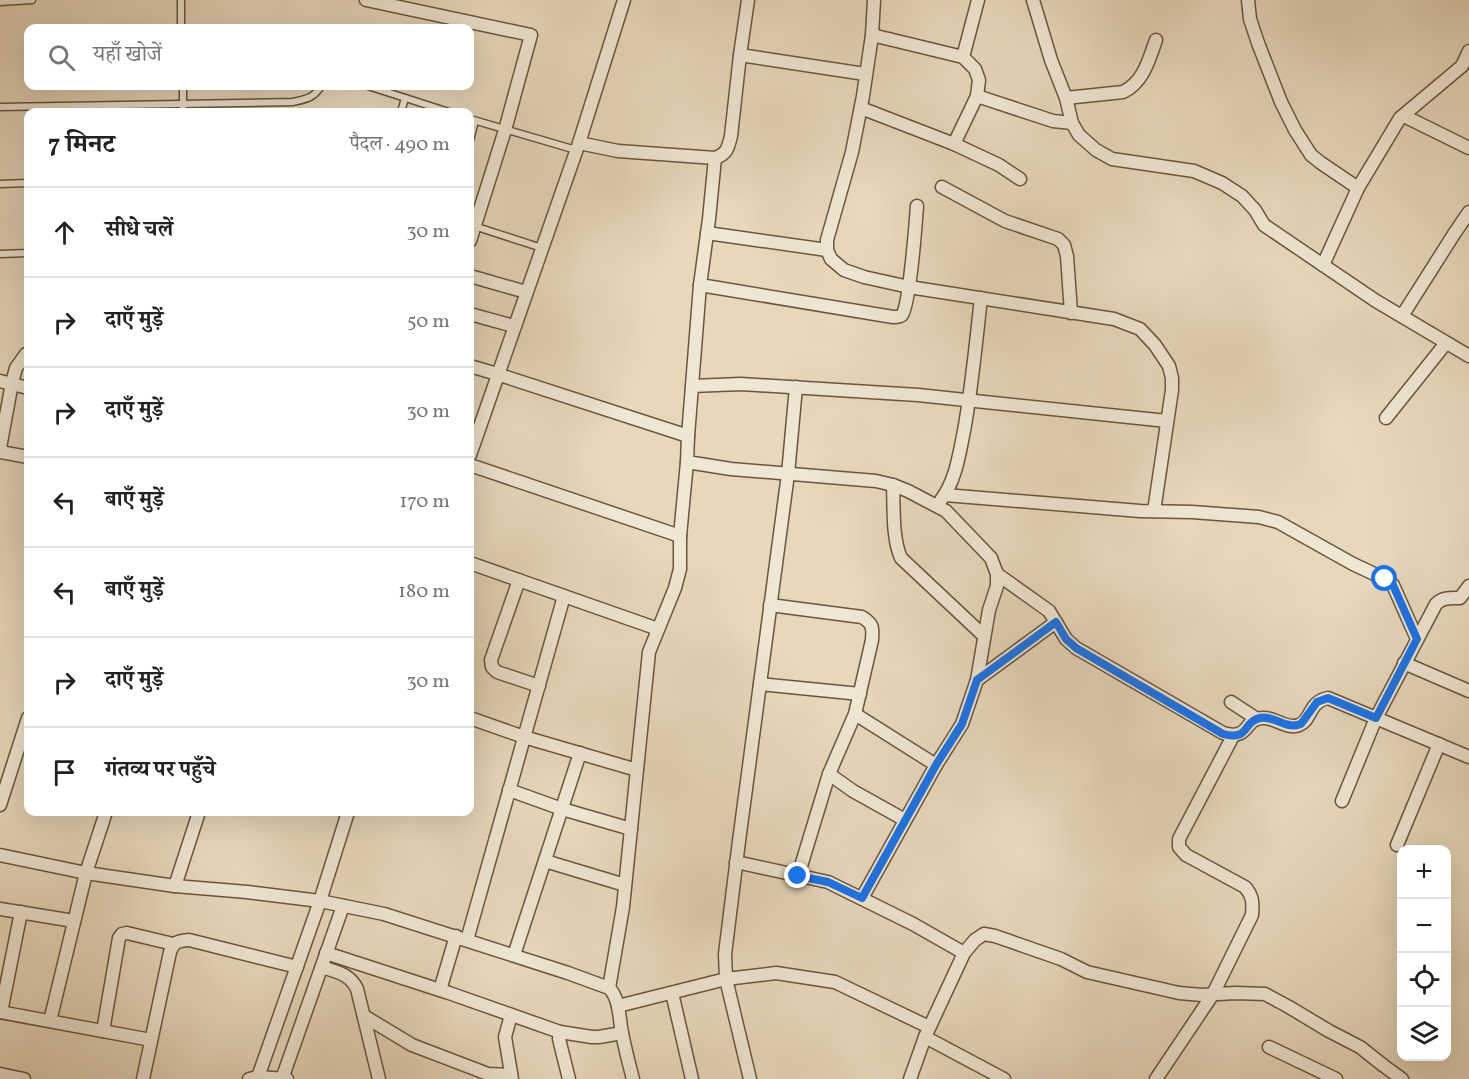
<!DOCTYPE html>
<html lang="hi">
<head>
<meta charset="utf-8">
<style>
	:root { --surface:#fff; --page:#f6f6f6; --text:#222; --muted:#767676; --line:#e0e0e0 }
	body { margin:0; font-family:Vollkorn,"Noto Serif Devanagari",serif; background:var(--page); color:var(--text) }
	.controls { position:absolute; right:18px; bottom:18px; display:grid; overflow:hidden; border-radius:12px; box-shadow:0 6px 24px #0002 }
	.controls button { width:54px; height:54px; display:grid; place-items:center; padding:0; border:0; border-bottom:2px solid var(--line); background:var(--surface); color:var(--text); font:30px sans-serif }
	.stop { position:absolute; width:18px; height:18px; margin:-14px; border:4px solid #1a73e8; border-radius:50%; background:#fff }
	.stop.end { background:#1a73e8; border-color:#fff; box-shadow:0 2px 6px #0008 }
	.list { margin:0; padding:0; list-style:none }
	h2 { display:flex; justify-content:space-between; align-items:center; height:78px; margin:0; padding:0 24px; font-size:26px }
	h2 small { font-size:20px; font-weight:400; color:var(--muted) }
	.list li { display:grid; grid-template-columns:39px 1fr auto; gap:18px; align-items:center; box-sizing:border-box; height:90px; padding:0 24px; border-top:2px solid var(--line) }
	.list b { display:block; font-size:22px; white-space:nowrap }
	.list em { font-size:20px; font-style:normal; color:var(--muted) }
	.icon { flex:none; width:33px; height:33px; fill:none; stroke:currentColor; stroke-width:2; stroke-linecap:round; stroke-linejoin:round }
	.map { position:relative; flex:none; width:1469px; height:1079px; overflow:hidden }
	.search { position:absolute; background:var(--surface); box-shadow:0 6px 24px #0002; left:24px; top:24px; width:450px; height:66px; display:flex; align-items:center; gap:15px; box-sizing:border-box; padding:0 21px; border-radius:12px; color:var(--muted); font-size:22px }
	.panel { position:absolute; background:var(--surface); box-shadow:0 6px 24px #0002; left:24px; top:108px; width:450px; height:708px; border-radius:12px }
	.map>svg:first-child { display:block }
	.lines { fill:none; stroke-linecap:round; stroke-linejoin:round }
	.lane-casing { stroke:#69563e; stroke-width:9 }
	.street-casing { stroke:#69563e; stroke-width:15 }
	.lane { stroke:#efe6d3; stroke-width:6 }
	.street { stroke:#efe6d3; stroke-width:12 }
	.route { stroke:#1a73e8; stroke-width:8 }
</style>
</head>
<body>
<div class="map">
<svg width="1469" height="1079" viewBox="0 0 1469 1079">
	<rect width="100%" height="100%" fill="#e7d8bc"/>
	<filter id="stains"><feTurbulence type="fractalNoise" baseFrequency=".00333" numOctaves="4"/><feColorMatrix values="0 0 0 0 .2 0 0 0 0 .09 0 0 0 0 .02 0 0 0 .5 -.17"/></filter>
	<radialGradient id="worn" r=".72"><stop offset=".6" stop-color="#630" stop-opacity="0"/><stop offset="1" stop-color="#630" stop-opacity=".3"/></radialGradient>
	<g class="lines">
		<defs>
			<g id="lane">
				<path d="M181 0V28"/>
				<path d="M0 2 32 0"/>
				<path d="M183 86V112"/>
				<path d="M368 86 449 112"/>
				<path d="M0 107 293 102C306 99 314 98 321 86"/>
				<path d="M401 112 405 98"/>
				<path d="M470 119 576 150"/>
				<path d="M470 140 475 121"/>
				<path d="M0 184 28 183"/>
				<path d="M474 226 542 248"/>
				<path d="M0 254 28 253"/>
			</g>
			<g id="street">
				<path d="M366 0 531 35 505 130 470 241"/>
				<path d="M874 0 872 35 863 96 852 152 827 240V250L831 259 844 270 864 277 909 287 1114 319 1140 329 1155 345 1169 366 1172 378V390L1154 511"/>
				<path d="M1033 0 1051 60 1066 98 1072 123 1079 135 1096 150 1112 159 1194 171 1222 183 1242 196 1255 210 1264 225 1376 301 1469 356"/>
				<path d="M1248 0 1250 19 1258 43 1281 102 1295 130 1311 155 1321 163 1358 188"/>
				<path d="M872 35 963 57 975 69 979 80 977 96 954 144"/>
				<path d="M740 55 865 74"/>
				<path d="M963 57 978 0"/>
				<path d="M977 96 1053 121 1072 123"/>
				<path d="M1066 98 1123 92C1144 82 1149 59 1156 40"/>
				<path d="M861 108 954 144 999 165 1020 179"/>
				<path d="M1404 116 1469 148"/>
				<path d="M579 143 618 151 715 158C727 154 728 148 731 136L740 55 748 0"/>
				<path d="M715 158 709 219 700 285 688 436 687 462 731 469 876 481 893 485 908 491 946 511 991 558 997 574V586L989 610 977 680 962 724 936 765 862 898"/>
				<path d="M942 187 1005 221 1058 239 1064 245 1067 256 1071 313"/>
				<path d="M707 233 827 250"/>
				<path d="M1323 265 1358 188 1400 118 1462 66 1469 51"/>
				<path d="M470 276 526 292"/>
				<path d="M700 285 893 317C895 317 900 317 902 315 909 310 916 220 917 206"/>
				<path d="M470 314 514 326"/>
				<path d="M1402 316 1454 234 1469 212"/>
				<path d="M470 366 497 374 688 436"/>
				<path d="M0 381 28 388"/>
				<path d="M692 386 741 384 918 395 1167 421"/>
				<path d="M1386 418 1446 343"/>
				<path d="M0 448 12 383 16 368 26 354 28 353"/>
				<path d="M0 452 28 457"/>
				<path d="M470 455 579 143 624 0"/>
				<path d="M470 465 680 536"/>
				<path d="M893 485C894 507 892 538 901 558L984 636"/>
				<path d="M945 495 1140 511 1192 512 1259 517 1278 522 1353 564 1385 579 1393 585 1417 639"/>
				<path d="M941 500C956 480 959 455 964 431 972 387 976 342 981 298"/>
				<path d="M470 563 658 629"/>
				<path d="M997 574 1049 611 1066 639 1076 648 1223 733C1251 741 1243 718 1263 718 1275 717 1287 730 1299 725 1312 720 1308 702 1328 698L1469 757"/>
				<path d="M519 580 491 660 492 667 497 672 539 686"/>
				<path d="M770 605 862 617C873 624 873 627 872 640L855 714 829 774 798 876"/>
				<path d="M1404 663 1469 691"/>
				<path d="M977 680 1056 622"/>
				<path d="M760 684 860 694"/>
				<path d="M1231 702 1257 719"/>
				<path d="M855 714 936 765"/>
				<path d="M470 718 524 737 637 770"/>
				<path d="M829 774 853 791 905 820"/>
				<path d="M509 790 562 809 631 829"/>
				<path d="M1342 801 1376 718 1436 604C1443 597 1451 598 1460 598L1469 586"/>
				<path d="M0 805 28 718"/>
				<path d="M1397 845 1439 744"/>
				<path d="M0 855 86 873 175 886 247 892 320 901 384 914 568 973 609 988C620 999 619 1018 622 1033 625 1048 629 1064 633 1079"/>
				<path d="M545 861 625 885"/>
				<path d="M736 862 828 882 913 924 964 953"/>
				<path d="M175 886 199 812"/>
				<path d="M0 909 74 921"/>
				<path d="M467 940 564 596"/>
				<path d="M326 953 449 993 560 1032 592 1037H599L622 1033"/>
				<path d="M514 955 580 753"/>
				<path d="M322 967C337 972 350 974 357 989L379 1079"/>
				<path d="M609 988 623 907 649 652 675 588 680 569V536L687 462"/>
				<path d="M440 990 456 936"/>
				<path d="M672 993 692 1079"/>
				<path d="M618 1006 726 979 776 973 835 982 929 1027"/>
				<path d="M0 1012 151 1040"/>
				<path d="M1 1012 21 912"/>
				<path d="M511 1015 505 1037 512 1079"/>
				<path d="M364 1016 412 1045 488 1074 511 1075"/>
				<path d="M50 1021 86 873 106 812"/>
				<path d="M103 1031 119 938 122 934 127 933 173 944"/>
				<path d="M560 1032 559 1039 569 1079"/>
				<path d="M925 1037 1004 1079"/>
				<path d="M1269 1047 1336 1079"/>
				<path d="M0 1074 24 1079"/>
				<path d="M258 1077 320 901 348 812"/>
				<path d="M143 1079 170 952C174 941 179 941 189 940L297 967"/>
				<path d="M249 1079 258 1077 287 1079"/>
				<path d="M282 1079 343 906"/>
				<path d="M750 1079 726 979 725 954 739 841 788 474 796 387"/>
				<path d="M910 1079 925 1037 964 953 975 940 984 934 995 936 1061 959 1087 972 1179 993 1202 995 1235 993 1265 994 1289 1007 1329 1031 1360 1047 1384 1066 1402 1079"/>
				<path d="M1156 1079 1213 994 1252 915C1253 903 1253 896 1245 887L1186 855 1179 847V839L1233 736"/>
			</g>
		</defs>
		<!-- lane casing -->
		<use href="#lane" class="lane-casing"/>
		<!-- street casing -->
		<use href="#street" class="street-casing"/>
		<!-- lane -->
		<use href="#lane" class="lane"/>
		<!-- street -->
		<use href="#street" class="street"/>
	</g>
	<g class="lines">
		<!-- route -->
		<path class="route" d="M798 876 828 882 862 898 936 765 962 724 977 680 1056 622 1066 639 1076 648 1223 734C1250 741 1242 722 1260 718 1275 715 1285 730 1301 724L1317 702 1328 698 1376 718 1417 639 1393 585 1385 579"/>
	</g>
	<rect width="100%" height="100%" filter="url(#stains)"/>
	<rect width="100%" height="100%" fill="url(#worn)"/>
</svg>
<div class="controls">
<button>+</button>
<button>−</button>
<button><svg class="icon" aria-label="locate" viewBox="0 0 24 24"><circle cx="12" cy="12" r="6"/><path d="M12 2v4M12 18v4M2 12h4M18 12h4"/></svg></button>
<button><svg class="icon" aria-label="layers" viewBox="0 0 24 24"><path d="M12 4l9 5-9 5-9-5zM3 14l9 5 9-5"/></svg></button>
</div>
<div class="stop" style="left:1385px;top:579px"></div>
<div class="stop end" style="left:798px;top:876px"></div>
<div class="search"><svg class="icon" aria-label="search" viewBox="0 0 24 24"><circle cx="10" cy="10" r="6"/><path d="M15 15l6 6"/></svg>यहाँ खोजें</div>
<section class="panel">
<h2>7 मिनट<small>पैदल · 490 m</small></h2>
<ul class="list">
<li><svg class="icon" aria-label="ahead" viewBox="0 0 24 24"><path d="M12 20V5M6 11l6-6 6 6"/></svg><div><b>सीधे चलें</b></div><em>30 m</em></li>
<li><svg class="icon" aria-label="right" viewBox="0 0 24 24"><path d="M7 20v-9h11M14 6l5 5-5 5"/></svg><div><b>दाएँ मुड़ें</b></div><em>50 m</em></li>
<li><svg class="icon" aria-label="right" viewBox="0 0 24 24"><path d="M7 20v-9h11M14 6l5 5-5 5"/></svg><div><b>दाएँ मुड़ें</b></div><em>30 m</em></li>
<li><svg class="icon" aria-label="left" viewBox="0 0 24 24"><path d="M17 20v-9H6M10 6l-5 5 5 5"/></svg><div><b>बाएँ मुड़ें</b></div><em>170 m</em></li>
<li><svg class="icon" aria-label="left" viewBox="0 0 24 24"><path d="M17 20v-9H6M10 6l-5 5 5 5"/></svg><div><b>बाएँ मुड़ें</b></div><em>180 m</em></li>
<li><svg class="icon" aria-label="right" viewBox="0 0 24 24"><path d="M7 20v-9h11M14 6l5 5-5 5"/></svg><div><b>दाएँ मुड़ें</b></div><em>30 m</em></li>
<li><svg class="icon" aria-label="arrive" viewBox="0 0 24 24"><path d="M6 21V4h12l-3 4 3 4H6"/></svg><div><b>गंतव्य पर पहुँचे</b></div></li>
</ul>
</section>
</div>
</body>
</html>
